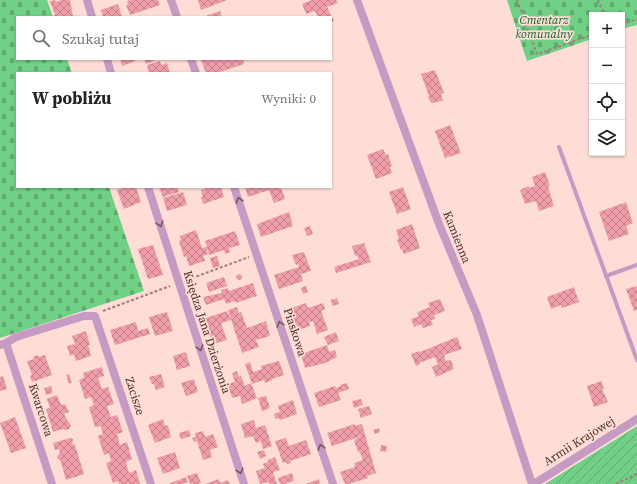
<!DOCTYPE html>
<html lang="pl">
<head>
<meta charset="utf-8">
<style>
	:root { --surface:#fff; --page:#f2f2f2; --text:#222; --muted:#767676; --line:#e0e0e0 }
	body { margin:0; font-family:"Source Serif 4",serif; background:var(--page); color:var(--text) }
	.controls { position:absolute; right:12px; top:12px; display:grid; overflow:hidden; border-radius:0px; box-shadow:0 1px 3px #0004 }
	.controls button { width:36px; height:36px; display:grid; place-items:center; padding:0; border:0; border-bottom:1px solid var(--line); background:var(--surface); color:var(--text); font:20px sans-serif }
	.list { margin:0; padding:0; list-style:none }
	h2 { display:flex; justify-content:space-between; align-items:center; height:52px; margin:0; padding:0 16px; font-size:17px }
	h2 small { font-size:13px; font-weight:400; color:var(--muted) }
	.icon { flex:none; width:22px; height:22px; fill:none; stroke:currentColor; stroke-width:2; stroke-linecap:round; stroke-linejoin:round }
	.map { position:relative; flex:none; width:637px; height:484px; overflow:hidden }
	.search { position:absolute; background:var(--surface); box-shadow:0 1px 3px #0004; left:16px; top:16px; width:316px; height:44px; display:flex; align-items:center; gap:10px; box-sizing:border-box; padding:0 14px; border-radius:0px; color:var(--muted); font-size:15px }
	.panel { position:absolute; background:var(--surface); box-shadow:0 1px 3px #0004; left:16px; top:72px; width:316px; height:116px; border-radius:0px }
	.map>svg:first-child { display:block }
	.cemetery { fill:url(#cemetery-stones) }
	.garden { fill:url(#garden-furrows) }
	.building { fill:url(#building-cross-hatch) }
	.lines { fill:none; stroke-linecap:round; stroke-linejoin:round }
	.path { stroke:#a0807a; stroke-width:2; stroke-dasharray:3 2; stroke-linecap:butt }
	.service { stroke:#c69ac2; stroke-width:4 }
	.minor { stroke:#c69ac2; stroke-width:8 }
	.oneway { stroke:#795560 }
	.labels { text-anchor:middle; stroke-width:3.5; stroke-linejoin:round; paint-order:stroke }
	.park-label { font-size:12px; font-style:italic; fill:#0d652c; stroke:#feddd7 }
	.street-label { font-size:12px; fill:#4f302b; stroke:#feddd7 }
</style>
</head>
<body>
<div class="map">
<svg width="637" height="484" viewBox="0 0 637 484">
	<defs>
		<pattern id="cemetery-stones" width="16" height="16" patternUnits="userSpaceOnUse"><rect width="16" height="16" fill="#70d085"/><path d="M2 7V4a2 2 0 0 1 4 0v3zM10 15v-3a2 2 0 0 1 4 0v3z" fill="#5ea96d"/></pattern>
		<pattern id="garden-furrows" width="10" height="10" patternUnits="userSpaceOnUse"><rect width="10" height="10" fill="#70d085"/><path d="M-1 1l2-2M0 10L10 0M9 11l2-2" fill="none" stroke="#5ea96d"/></pattern>
		<pattern id="building-cross-hatch" width="8" height="8" patternUnits="userSpaceOnUse"><rect width="8" height="8" fill="#f09daa"/><path d="M0 0l8 8M0 8l8-8" fill="none" stroke="#c5808b"/></pattern>
	</defs>
	<rect width="100%" height="100%" fill="#feddd7"/>
	<!-- cemetery -->
	<g class="cemetery">
		<path d="M0 0H47L53 17H17V59H67L72 73H17V187H109L144 291 0 338Z"/>
		<path d="M507 0H637V25L622 29V15H592V39L527 61Z"/>
	</g>
	<!-- garden -->
	<path class="garden" d="M637 426V484H544H545Z"/>
	<!-- building -->
	<g class="building">
		<path d="M55 0 56 2 62 0H70L73 17H54V15H55L50 1Z"/>
		<path d="M131 0H158L160 5 130 15 126 5 128 4 127 1Z"/>
		<path d="M198 0H227L201 10Z"/>
		<path d="M312 0H336L338 3 327 7 334 21 331 22V17H318L315 11 306 14 302 4Z"/>
		<path d="M118 4 122 17H103L101 10Z"/>
		<path d="M220 11 222 17H203Z"/>
		<path d="M120 59H134L135 61 122 66Z"/>
		<path d="M144 59H154V61L146 64Z"/>
		<path d="M204 59H243L244 64 217 73H206L201 60Z"/>
		<path d="M160 61 161 65 167 63 170 73H149L147 65Z"/>
		<path d="M435 70 444 93 441 94 443 101 431 103 428 96H429L421 74Z"/>
		<path d="M450 125 461 153 445 158 435 131Z"/>
		<path d="M383 149 386 155 388 154 392 166 390 167 392 173 376 179 367 155Z"/>
		<path d="M545 172 550 186 548 187 554 206 539 211 536 201 525 204 520 190 529 186 530 188 535 186 532 177Z"/>
		<path d="M127 187H136L141 202 124 209 117 190Z"/>
		<path d="M159 187H177L179 192 163 197Z"/>
		<path d="M210 187H221L224 197 203 204 201 197H203L201 190Z"/>
		<path d="M245 187H281L285 199 274 203 269 190 248 197Z"/>
		<path d="M403 187 411 209 397 214 389 192Z"/>
		<path d="M183 192 187 205 167 211 163 198Z"/>
		<path d="M626 202 633 223 626 226 629 234 609 241 599 212Z"/>
		<path d="M289 212 293 226 261 237 257 224Z"/>
		<path d="M412 224 420 248 404 254 402 249 401 250 397 240 399 239 396 230Z"/>
		<path d="M310 226 313 234 307 236 304 228Z"/>
		<path d="M196 230 202 248 206 247 208 254 203 256 205 261 189 266 186 256 184 257 179 241 181 240 180 236Z"/>
		<path d="M235 231 240 245 229 248 230 252 225 254 224 250 209 255 205 241Z"/>
		<path d="M364 243 371 262 336 273 334 267 359 259 357 255 355 256 352 246Z"/>
		<path d="M153 245 163 275 148 279 138 249Z"/>
		<path d="M304 252 311 271 301 274 303 281 279 289 274 275 299 267 298 264 296 265 292 255Z"/>
		<path d="M217 256 220 266 213 268 210 258Z"/>
		<path d="M239 274 242 275V278L240 280 237 279 236 276Z"/>
		<path d="M224 277 227 286 209 292 206 283Z"/>
		<path d="M253 283 257 296 236 303 235 301 226 304 224 299 206 305 203 297 222 293 221 290 228 288 229 291Z"/>
		<path d="M306 286 308 292 303 294 301 288Z"/>
		<path d="M637 286V310L634 311 626 289Z"/>
		<path d="M574 287 579 302 562 308 561 305 551 309 547 297Z"/>
		<path d="M337 298 339 304 332 306 331 300Z"/>
		<path d="M440 299 445 311 434 315 435 319 431 320 433 325 423 328 421 324 414 327 411 319 419 316 417 312 430 307 428 303Z"/>
		<path d="M306 303 308 308 323 303 325 309 321 311 328 330 317 334 313 321 309 322 310 326 293 332 286 310Z"/>
		<path d="M237 307 239 313 241 312 247 328 266 321 270 336 256 340 259 347 242 353 228 310Z"/>
		<path d="M227 311 231 320 221 323 227 340 213 344 203 319Z"/>
		<path d="M167 312 173 331 155 336 149 317Z"/>
		<path d="M136 322 138 331 148 328 150 334 115 345 110 330Z"/>
		<path d="M86 331 90 345H88L91 356 76 361 74 354 70 356 67 346 75 344 72 336Z"/>
		<path d="M336 332 339 341 328 345 324 337Z"/>
		<path d="M457 337 462 349 444 355 446 361 451 360 454 369 436 377 432 367 438 364 435 357 419 363 420 364 416 366 411 354 420 351V352Z"/>
		<path d="M327 345 329 352 335 350 337 357 325 363 305 368 301 354Z"/>
		<path d="M186 352 190 366 177 370 173 356Z"/>
		<path d="M38 355 39 357 45 355 52 375 32 382 30 376 32 375 27 361 34 359 33 357Z"/>
		<path d="M279 361 284 375 272 379V380L265 383 264 380 252 384 245 364 250 362 253 372 262 369 261 366Z"/>
		<path d="M102 367 104 376 98 378 102 389 108 387 114 404 107 406 109 412 111 417 117 415 123 432 117 434 120 445 127 442 132 459 126 462 129 473 136 470 140 484H119L118 481 113 483 106 463 111 461 109 453 104 455 98 436 103 434 101 426 95 427 89 407 94 405 91 397 85 399 79 380 84 378 83 373Z"/>
		<path d="M237 371 239 377 241 376 245 386 251 383 257 398 242 404 240 396 232 398 228 384 235 382 232 373Z"/>
		<path d="M69 374 72 383 69 384 66 375Z"/>
		<path d="M161 374 165 387 156 390 154 384H152L149 377Z"/>
		<path d="M3 376 7 389 0 391V377Z"/>
		<path d="M194 379 198 392 186 396 181 383Z"/>
		<path d="M601 381 604 389H602L608 402 594 407 587 386Z"/>
		<path d="M347 383 349 389 338 393 341 400 319 407 314 393 335 386 336 388 341 386 340 385Z"/>
		<path d="M51 386 53 393 46 395 44 388Z"/>
		<path d="M57 395 61 405 65 404 69 412 64 414 67 420 69 422 71 426 69 429 65 430 62 429 53 432 46 409 50 408 47 399Z"/>
		<path d="M266 396 270 408 262 411 258 398Z"/>
		<path d="M361 399 363 405 354 408 352 401Z"/>
		<path d="M293 400 297 414 280 420 279 418 275 419 274 414 280 412 278 406Z"/>
		<path d="M369 406 372 414 361 418 358 409Z"/>
		<path d="M15 417 26 448 11 453 0 423Z"/>
		<path d="M163 419 165 426 168 425 171 437 155 443 148 425Z"/>
		<path d="M254 420 256 428 265 425 272 446 263 449 261 441 256 443 253 436 245 438 241 424Z"/>
		<path d="M355 424V426L362 424 376 473 367 476 368 478 349 484H345L340 472 355 467 354 463 363 460 359 451 358 452 354 440 362 436 332 446 327 433Z"/>
		<path d="M379 428 380 432 375 434 373 430Z"/>
		<path d="M189 430 191 436 181 439 179 433Z"/>
		<path d="M203 431 205 437 213 434 218 447 210 450 212 457 203 460 197 441 194 442 192 438 196 437 195 433Z"/>
		<path d="M70 438 73 439 72 444 75 445 84 474 66 480 60 459H58L57 456 60 453 59 449 55 450 53 443Z"/>
		<path d="M286 438 289 446 306 440 311 454 290 461 291 463 287 464 286 462 283 463 275 441Z"/>
		<path d="M381 445 387 446 386 452 380 451Z"/>
		<path d="M264 450 266 456 260 459 257 452Z"/>
		<path d="M175 452 180 468 163 474 157 458Z"/>
		<path d="M275 457 280 470 273 472 277 484H269V482L260 484 256 471 265 468 263 464 268 462V460Z"/>
		<path d="M197 473 201 483 200 484H190L187 476Z"/>
		<path d="M292 473 294 481 285 484H280L278 478Z"/>
		<path d="M186 477 188 482 183 484H168Z"/>
		<path d="M219 479 220 483 228 480 230 484H205Z"/>
		<path d="M319 479 320 484H306Z"/>
	</g>
	<g class="lines">
		<!-- path -->
		<g class="path">
			<path d="M517 0 537 54 592 35"/>
			<path d="M598 0 604 15"/>
			<path d="M622 24 637 19"/>
			<path d="M187 280 249 257"/>
			<path d="M103 311 170 286"/>
			<path d="M616 484 637 474"/>
		</g>
		<!-- service -->
		<g class="service">
			<path d="M559 147 637 360"/>
			<path d="M606 276 637 265"/>
		</g>
		<!-- minor -->
		<g class="minor">
			<path d="M87 0 92 17"/>
			<path d="M171 0 177 17"/>
			<path d="M357 0 439 224 477 315 532 484"/>
			<path d="M107 59 111 73"/>
			<path d="M191 59 196 73"/>
			<path d="M148 187 244 484"/>
			<path d="M234 187 333 484"/>
			<path d="M6 343 52 484"/>
			<path d="M0 345 6 343 16 337 84 316H95L151 484"/>
			<path d="M534 484 637 419"/>
		</g>
	</g>
	<!-- one-way arrows -->
	<defs><path id="oneway-chevron" d="M-2-3.5L2.5 0L-2 3.5" fill="none" stroke-width="1.6" stroke-linecap="round" stroke-linejoin="round"/></defs>
	<g class="oneway">
		<use href="#oneway-chevron" transform="translate(239 200) rotate(-109)"/>
		<use href="#oneway-chevron" transform="translate(160 224) rotate(72)"/>
		<use href="#oneway-chevron" transform="translate(280 324) rotate(-108)"/>
		<use href="#oneway-chevron" transform="translate(200 348) rotate(72)"/>
		<use href="#oneway-chevron" transform="translate(321 447) rotate(-108)"/>
		<use href="#oneway-chevron" transform="translate(240 471) rotate(72)"/>
	</g>
	<g class="labels">
		<!-- park labels -->
		<g class="park-label">
			<text x="544" y="24">Cmentarz<tspan x="544" dy="14">komunalny</tspan></text>
		</g>
		<!-- street labels -->
		<g class="street-label">
			<text transform="translate(457 237) rotate(68)" y="4">Kamienna</text>
			<text transform="translate(207 332) rotate(72)" y="4">Księdza Jana Dzierżonia</text>
			<text transform="translate(295 332) rotate(72)" y="4">Piaskowa</text>
			<text transform="translate(135 396) rotate(72)" y="4">Zacisze</text>
			<text transform="translate(41 410) rotate(72)" y="4">Kwarcowa</text>
			<text transform="translate(579 441) rotate(-32)" y="4">Armii Krajowej</text>
		</g>
	</g>
</svg>
<div class="controls">
<button>+</button>
<button>−</button>
<button><svg class="icon" aria-label="locate" viewBox="0 0 24 24"><circle cx="12" cy="12" r="6"/><path d="M12 2v4M12 18v4M2 12h4M18 12h4"/></svg></button>
<button><svg class="icon" aria-label="layers" viewBox="0 0 24 24"><path d="M12 4l9 5-9 5-9-5zM3 14l9 5 9-5"/></svg></button>
</div>
<div class="search"><svg class="icon" aria-label="search" viewBox="0 0 24 24"><circle cx="10" cy="10" r="6"/><path d="M15 15l6 6"/></svg>Szukaj tutaj</div>
<section class="panel">
<h2>W pobliżu<small>Wyniki: 0</small></h2>
<ul class="list">
</ul>
</section>
</div>
</body>
</html>
